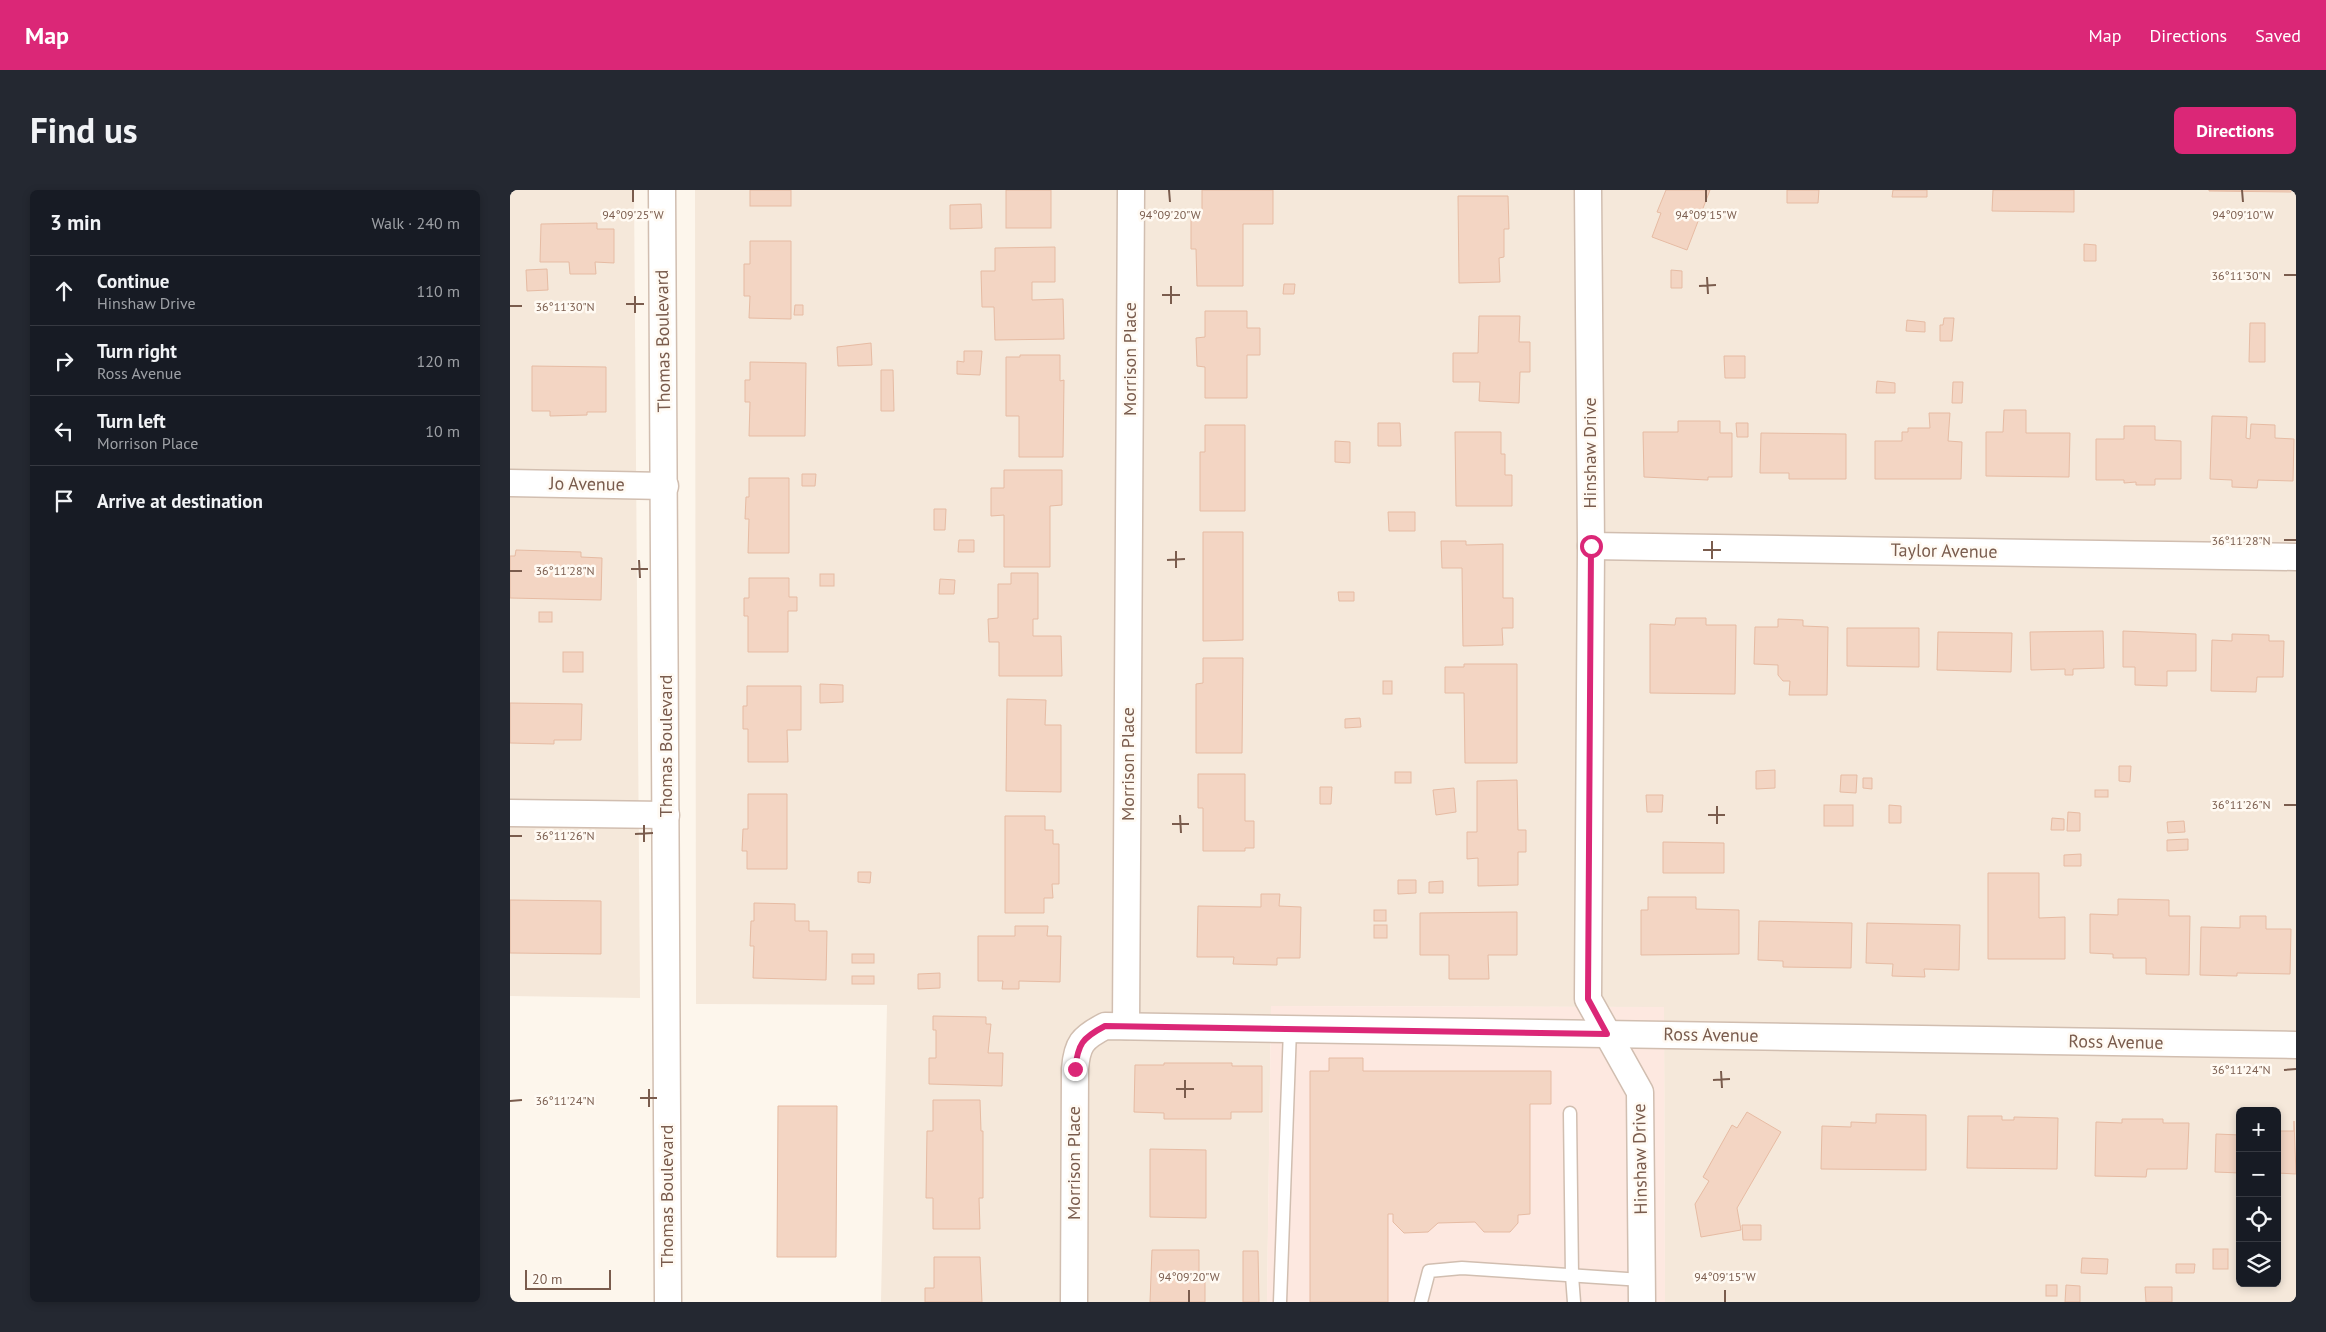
<!DOCTYPE html>
<html lang="en">
<head>
<meta charset="utf-8">
<style>
	:root { --surface:#171b24; --page:#242831; --text:#f1f3f6; --muted:#9ea1a6; --line:#363941; --accent:#db2777 }
	body { margin:0; font-family:"PT Sans",sans-serif; background:var(--page); color:var(--text) }
	.controls { position:absolute; right:15px; bottom:15px; display:grid; overflow:hidden; border-radius:8px; box-shadow:0 2px 8px #0003 }
	.controls button { width:45px; height:45px; display:grid; place-items:center; padding:0; border:0; border-bottom:1px solid var(--line); background:var(--surface); color:var(--text); font:25px sans-serif }
	.scale { position:absolute; left:15px; bottom:12px; width:86px; box-sizing:border-box; padding-left:5px; border:2px solid #7a5c4d; border-top:0; font-size:14px; line-height:18px; white-space:nowrap; color:#7a5c4d; -webkit-text-stroke:4px #fffaf3; paint-order:stroke }
	.stop { position:absolute; width:15px; height:15px; margin:-11px; border:4px solid #db2777; border-radius:50%; background:#fff }
	.stop.end { background:#db2777; border-color:#fff; box-shadow:0 1px 5px #0008 }
	.list { margin:0; padding:0; list-style:none }
	h2 { display:flex; justify-content:space-between; align-items:center; height:65px; margin:0; padding:0 20px; font-size:21px }
	h2 small { font-size:16px; font-weight:400; color:var(--muted) }
	.list li { display:grid; grid-template-columns:32px 1fr auto; gap:15px; align-items:center; box-sizing:border-box; height:70px; padding:0 20px; border-top:1px solid var(--line) }
	.list b { display:block; font-size:19px; white-space:nowrap }
	.list p { margin:0; font-size:16px; white-space:nowrap; color:var(--muted) }
	.list em { font-size:16px; font-style:normal; color:var(--muted) }
	.icon { flex:none; width:28px; height:28px; fill:none; stroke:currentColor; stroke-width:2; stroke-linecap:round; stroke-linejoin:round }
	.map { position:relative; flex:none; width:1786px; height:1112px; overflow:hidden; border-radius:8px }
	header { display:flex; align-items:center; gap:30px; box-sizing:border-box; height:70px; padding:0 25px; background:var(--accent); color:#fff }
	header strong { font-size:24px }
	nav { display:flex; gap:28px; margin-inline-start:auto; font-size:18px }
	.intro { display:flex; align-items:center; justify-content:space-between; box-sizing:border-box; height:120px; padding:0 30px }
	h1 { margin:0; font-size:35px }
	.button { padding:12px 22px; border-radius:8px; background:var(--accent); color:#fff; font-size:18px; font-weight:700 }
	main { display:flex; gap:30px; padding:0 30px }
	aside { flex:1; background:var(--surface); border-radius:8px; box-shadow:0 2px 8px #0003 }
	.map>svg:first-child { display:block }
	.residential { fill:#f5e8da; fill-rule:evenodd }
	.commercial { fill:#fde8e0 }
	.building { fill:#f3d5c3; stroke:#e6bba3 }
	.lines { fill:none; stroke-linecap:round; stroke-linejoin:round }
	.lane-casing { stroke:#d1beb0; stroke-width:15 }
	.street-casing { stroke:#d1beb0; stroke-width:29 }
	.lane { stroke:#fff; stroke-width:12 }
	.street { stroke:#fff; stroke-width:26 }
	.route { stroke:#db2777; stroke-width:6 }
	.ticks { fill:none; stroke:#7a5c4d; stroke-width:2 }
	.labels { text-anchor:middle; stroke-width:5; stroke-linejoin:round; paint-order:stroke }
	.street-label { font-size:18px; fill:#7a5c4d; stroke:#fffaf3 }
	.ticks-label { font-size:12px; text-anchor:middle; fill:#7a5c4d; stroke:#fffaf3; stroke-width:5; stroke-linejoin:round; paint-order:stroke }
</style>
</head>
<body>
<header>
<strong>Map</strong>
<nav><a>Map</a><a>Directions</a><a>Saved</a></nav>
</header>
<div class="intro"><h1>Find us</h1><a class="button">Directions</a></div>
<main>
<aside>
<h2>3 min<small>Walk · 240 m</small></h2>
<ul class="list">
<li><svg class="icon" aria-label="ahead" viewBox="0 0 24 24"><path d="M12 20V5M6 11l6-6 6 6"/></svg><div><b>Continue</b><p>Hinshaw Drive</p></div><em>110 m</em></li>
<li><svg class="icon" aria-label="right" viewBox="0 0 24 24"><path d="M7 20v-9h11M14 6l5 5-5 5"/></svg><div><b>Turn right</b><p>Ross Avenue</p></div><em>120 m</em></li>
<li><svg class="icon" aria-label="left" viewBox="0 0 24 24"><path d="M17 20v-9H6M10 6l-5 5 5 5"/></svg><div><b>Turn left</b><p>Morrison Place</p></div><em>10 m</em></li>
<li><svg class="icon" aria-label="arrive" viewBox="0 0 24 24"><path d="M6 21V4h12l-3 4 3 4H6"/></svg><div><b>Arrive at destination</b></div></li>
</ul>
</aside>
<div class="map">
<svg width="1786" height="1112" viewBox="0 0 1786 1112">
	<rect width="100%" height="100%" fill="#fdf6ec"/>
	<!-- residential -->
	<g class="residential">
		<path d="M0 0H124L130 808 0 806Z"/>
		<path d="M185 0H1786V1112H1155L1154 817 761 816 757 1112H371L377 815 186 814ZM1730 921H1767V1093H1730Z"/>
	</g>
	<!-- commercial -->
	<path class="commercial" d="M761 816 1154 817 1155 1112H757Z"/>
	<!-- building -->
	<g class="building">
		<rect x="240" y="0" width="41" height="16"/>
		<rect x="496" y="0" width="45" height="38"/>
		<path d="M692 0H763V34H733V96H687L686 59H681V26H688V22H692Z"/>
		<path d="M1156 0H1200L1177 60 1142 47 1151 23 1147 22Z"/>
		<path d="M1277 0H1309L1308 13H1277Z"/>
		<path d="M1383 0H1417V7H1382Z"/>
		<path d="M1483 0H1564V22L1482 21Z"/>
		<path d="M1699 0H1781V2L1699 1Z"/>
		<path d="M948 6H998L999 39H994V67L989 68 990 92 949 93Z"/>
		<path d="M471 14 472 38 440 39V15Z"/>
		<path d="M87 33V39H104V73L85 72 86 84H60L59 72H30L31 34Z"/>
		<path d="M240 51H281V129L239 128 240 106H234V74H240Z"/>
		<path d="M1574 54 1586 55V71H1574Z"/>
		<path d="M545 57V92H522V110L553 109 554 149 485 150 484 117H472L471 81H485V58Z"/>
		<path d="M37 79 38 100 17 101 16 80Z"/>
		<path d="M1161 80 1172 81V98H1161Z"/>
		<path d="M774 94H785L784 104H773Z"/>
		<path d="M285 115H293V125H284Z"/>
		<path d="M695 121H737V138H750V165H737V208H695V177L687 176 686 148 695 147Z"/>
		<path d="M969 126H1010L1009 152H1020V182H1010L1009 213 969 211 970 192H943V163H968Z"/>
		<path d="M1434 128H1444L1442 151H1430V135H1433Z"/>
		<path d="M1397 130 1415 132V142L1396 141Z"/>
		<path d="M1740 133H1755V172H1739Z"/>
		<path d="M361 153 362 175 328 176 327 157Z"/>
		<path d="M454 161H472L470 185 447 184V171L454 172Z"/>
		<path d="M510 165H550V191L554 190 553 267H509V226H496V167H510Z"/>
		<path d="M1214 166H1235V188H1215Z"/>
		<path d="M240 172 296 173 295 246H239L240 212H235V190H240Z"/>
		<path d="M22 176 96 177V222H77V225L40 226V221H22Z"/>
		<path d="M371 180H383L384 221H371Z"/>
		<path d="M1367 191 1385 193V203H1366Z"/>
		<path d="M1443 192H1453L1452 213H1442Z"/>
		<path d="M1494 220H1516V243H1560L1559 287 1476 286V242H1493Z"/>
		<path d="M1419 223H1440L1438 251 1452 252 1451 289H1365V251H1392V242H1398V238H1420Z"/>
		<path d="M1702 226 1737 227 1736 248 1740 249 1741 234 1765 235V248L1784 249 1783 291 1748 290 1747 298 1722 297V290L1700 289Z"/>
		<path d="M1168 231H1210V243H1222V287H1198V290L1134 287 1133 242H1168Z"/>
		<path d="M868 233H890L891 256H868Z"/>
		<path d="M1226 233H1238V247H1227Z"/>
		<path d="M695 235H735V321H690V262H695Z"/>
		<path d="M1614 236H1645V250L1671 251V289H1645V295H1626V292L1614 293V290H1586V249H1614Z"/>
		<path d="M945 242H991V264H995V285H1002V316H946Z"/>
		<path d="M1251 243 1336 244V289H1279V283H1250Z"/>
		<path d="M825 251 840 252V273L825 272Z"/>
		<path d="M494 280H552V315L540 316V377H494V325L481 326V298H494Z"/>
		<path d="M292 284H306L305 296H292Z"/>
		<path d="M239 288H279V363H238L239 329H235L236 307H239Z"/>
		<path d="M424 319H436L435 340H424Z"/>
		<path d="M878 322H905V341H879Z"/>
		<path d="M693 342H733V450L693 451Z"/>
		<path d="M449 350H464V362H448Z"/>
		<path d="M931 351H956V355L993 354V408H1003V438H992L993 455 953 456 952 378H932Z"/>
		<path d="M6 360 71 362V367L92 368 91 410 0 408V366H5Z"/>
		<path d="M501 383H528V429H523V446H551L552 486H489V452H479L478 429 488 428V394H501Z"/>
		<rect x="310" y="384" width="14" height="12"/>
		<path d="M239 388H279V407H287V421H278V462H238V426H234V408H239Z"/>
		<path d="M430 389 445 390 444 404H429Z"/>
		<path d="M828 402H844V411H829Z"/>
		<rect x="29" y="422" width="13" height="10"/>
		<path d="M1166 428H1196V435H1226L1225 504 1140 503V434L1165 435Z"/>
		<path d="M1268 429 1293 430V436L1318 437 1317 505H1279L1280 491H1273L1268 485V475L1244 474 1245 437H1268Z"/>
		<path d="M1337 438H1409V477L1337 476Z"/>
		<path d="M1593 441 1594 478 1563 479V485H1555V479L1521 480 1520 442Z"/>
		<path d="M1613 441 1686 444V481H1657V496L1625 495V477H1613Z"/>
		<path d="M1428 442 1502 443 1501 482 1427 480Z"/>
		<path d="M1722 444 1759 445V451H1774L1773 487H1747L1746 502 1701 501 1702 450 1722 451Z"/>
		<rect x="53" y="462" width="20" height="20"/>
		<path d="M693 468H733L732 563H686V494L693 493Z"/>
		<path d="M954 474H1007V573H955L954 503H935V477H954Z"/>
		<rect x="873" y="491" width="9" height="13"/>
		<path d="M310 494 333 495V512L310 513Z"/>
		<path d="M237 496H291V540H277L278 572H238V539H233V516H237Z"/>
		<path d="M497 509 536 510 535 535H551V602L496 601Z"/>
		<path d="M0 513 72 514 71 550H44V554L0 553Z"/>
		<path d="M850 528 851 537 835 538V529Z"/>
		<path d="M1609 576H1621L1620 592 1609 591Z"/>
		<path d="M1265 580V598L1246 599V581Z"/>
		<rect x="885" y="582" width="16" height="11"/>
		<path d="M688 584H735V631H744V658H735V661H693V618H688Z"/>
		<path d="M1331 585H1347L1346 603 1330 602Z"/>
		<path d="M1353 588H1362V599L1353 598Z"/>
		<path d="M1007 590 1008 640H1016V662H1008V695L968 696V668L957 669V642H967V591Z"/>
		<path d="M810 597H822L821 614H810Z"/>
		<path d="M944 598 946 622 926 625 923 600Z"/>
		<rect x="1585" y="600" width="13" height="7"/>
		<path d="M238 604H277V679H237V661H232L233 639H238Z"/>
		<path d="M1136 605H1153L1152 622H1137Z"/>
		<rect x="1314" y="615" width="29" height="21"/>
		<path d="M1379 615 1391 616V633H1379Z"/>
		<path d="M1558 622 1570 623V641H1557Z"/>
		<path d="M495 626H535V640H543V654H549V694H542L543 708H534V723H495Z"/>
		<path d="M1542 628 1554 629V640H1541Z"/>
		<path d="M1674 631 1675 642 1658 643 1657 632Z"/>
		<path d="M1678 649V660L1657 661V650Z"/>
		<path d="M1153 652 1214 653V683H1153Z"/>
		<path d="M1571 664V676H1554V665Z"/>
		<path d="M348 682H361L360 693 348 692Z"/>
		<path d="M1478 683H1529V728L1555 727V769H1478Z"/>
		<path d="M888 690H906V703L888 704Z"/>
		<path d="M933 691V703H919V692Z"/>
		<path d="M751 704H770L769 716 791 717 790 768H767V775L723 774 724 767H687L688 716 751 717Z"/>
		<path d="M1138 707H1186V719L1229 720V764L1131 765V720H1138Z"/>
		<path d="M1608 709 1659 710V726H1680L1679 785 1636 784V768H1603V764L1580 763V724L1608 725Z"/>
		<path d="M0 710 91 711V764L0 763Z"/>
		<path d="M244 713 285 714V731H299V741H317L316 790 243 788 244 756H240L241 731H244Z"/>
		<rect x="864" y="720" width="12" height="11"/>
		<path d="M1007 722V765H978L979 789H939V765H910V723Z"/>
		<path d="M1730 726H1756V739H1781L1780 784 1727 783V786L1690 785 1691 737 1730 738Z"/>
		<path d="M1249 731 1342 733 1341 778 1273 777V771L1248 770Z"/>
		<path d="M1357 733 1450 735 1449 780 1414 779 1415 787 1382 786 1383 774 1356 773Z"/>
		<rect x="864" y="735" width="13" height="13"/>
		<path d="M505 736H538L537 746H551L550 792 509 791V799H492L493 791H468V746H505Z"/>
		<rect x="342" y="764" width="22" height="9"/>
		<path d="M430 783V798L408 799V784Z"/>
		<rect x="342" y="786" width="22" height="8"/>
		<path d="M423 826 476 827V834H481L478 863H493L492 896 419 894V868H426V840H423Z"/>
		<path d="M819 868H853V881H1041V914H1020V1024L1008 1025V1033L1000 1042H974L965 1032 928 1033 918 1042 894 1043 883 1032V1024H878V1112H800V881H819Z"/>
		<path d="M654 873H722V876H752V922H721V929H654V923L624 922 625 875H654Z"/>
		<path d="M423 910H470L471 941H473V1008H469L470 1039H423V1008H416L417 941H423Z"/>
		<path d="M268 916H327L326 1067H267Z"/>
		<path d="M1237 922 1271 942 1227 1018 1231 1040 1191 1047 1185 1014 1199 991 1193 987 1222 935 1227 938Z"/>
		<path d="M1366 924 1416 925V980L1311 979 1312 936 1341 937V932L1366 933Z"/>
		<path d="M1458 926H1492V930H1504V927L1548 928 1547 979 1457 978Z"/>
		<path d="M1612 929H1653V933H1679L1677 979H1637L1636 987 1585 986 1586 932 1612 933Z"/>
		<path d="M1784 931 1786 984 1767 983V941H1784Z"/>
		<path d="M1706 944 1730 945V983L1705 982Z"/>
		<path d="M640 959 696 960V1028L640 1027Z"/>
		<path d="M1232 1035H1251V1050H1233Z"/>
		<rect x="1703" y="1059" width="15" height="20"/>
		<path d="M642 1060H689V1090H695V1112H640Z"/>
		<path d="M733 1061H748L749 1112H733Z"/>
		<path d="M424 1067H470L472 1112H415V1098H424Z"/>
		<path d="M1572 1068 1598 1069 1597 1084 1571 1083Z"/>
		<path d="M1666 1074H1685L1684 1083H1666Z"/>
		<rect x="1536" y="1095" width="11" height="11"/>
		<path d="M1556 1095 1570 1096V1112H1555Z"/>
		<path d="M1635 1097H1662V1112H1636Z"/>
	</g>
	<g class="lines">
		<defs>
			<g id="lane">
				<path d="M1060 923 1062 1086 1064 1112"/>
				<path d="M770 1112 780 839"/>
				<path d="M911 1112 919 1081 952 1078 1132 1090"/>
			</g>
			<g id="street">
				<path d="M152 0 158 1112"/>
				<path d="M1078 0 1081 356 1078 809 1130 902 1132 1112"/>
				<path d="M0 293 155 296"/>
				<path d="M1081 356 1786 367"/>
				<path d="M0 623 156 625"/>
				<path d="M616 836 621 0"/>
				<path d="M564 1112 565 879C567 854 572 848 595 836L1786 855"/>
			</g>
		</defs>
		<!-- lane casing -->
		<use href="#lane" class="lane-casing"/>
		<!-- street casing -->
		<use href="#street" class="street-casing"/>
		<!-- lane -->
		<use href="#lane" class="lane"/>
		<!-- street -->
		<use href="#street" class="street"/>
	</g>
	<g class="lines">
		<!-- route -->
		<path class="route" d="M565 879C568 854 572 848 595 836L1097 844 1078 809 1081 356"/>
	</g>
	<!-- ticks -->
	<path class="ticks" d="M123 0V12M659 0 660 12M1196 0V12M1732 0 1733 12M1774 85H1786M1197 87 1198 104M661 96V114M1189 96 1206 95M652 105H670M125 106V123M116 114H134M0 116H12M1774 350H1786M1202 351V369M1193 360H1211M666 361V378M129 370 130 388M657 370 675 369M121 379H138M0 381H12M1774 615H1786M1207 616V634M670 625 671 643M1198 625H1215M662 634H679M134 635V652M125 644 143 643M0 646H12M1774 880 1786 879M1211 881 1212 898M675 890V908M1203 890 1220 889M139 899V917M666 899H684M130 908H147M0 911 12 910M679 1100V1112M1215 1100V1112"/>
	<g class="labels">
		<!-- street labels -->
		<g class="street-label">
			<text transform="translate(153 151) rotate(-91)" y="6">Thomas Boulevard</text>
			<text transform="translate(620 169) rotate(-90)" y="6">Morrison Place</text>
			<text transform="translate(1080 263) rotate(-90)" y="6">Hinshaw Drive</text>
			<text transform="translate(77 294) rotate(1)" y="6">Jo Avenue</text>
			<text transform="translate(1434 361) rotate(1)" y="6">Taylor Avenue</text>
			<text transform="translate(156 556) rotate(-90)" y="6">Thomas Boulevard</text>
			<text transform="translate(618 574) rotate(-90)" y="6">Morrison Place</text>
			<text transform="translate(1201 845) rotate(1)" y="6">Ross Avenue</text>
			<text transform="translate(1606 852) rotate(1)" y="6">Ross Avenue</text>
			<text transform="translate(1130 969) rotate(-91)" y="6">Hinshaw Drive</text>
			<text transform="translate(564 973) rotate(-90)" y="6">Morrison Place</text>
			<text transform="translate(157 1006) rotate(-90)" y="6">Thomas Boulevard</text>
		</g>
	</g>
	<g class="ticks-label">
		<text x="123" y="29">94°09'25"W</text>
		<text x="660" y="29">94°09'20"W</text>
		<text x="1196" y="29">94°09'15"W</text>
		<text x="1733" y="29">94°09'10"W</text>
		<text x="1731" y="90">36°11'30"N</text>
		<text x="55" y="121">36°11'30"N</text>
		<text x="1731" y="355">36°11'28"N</text>
		<text x="55" y="385">36°11'28"N</text>
		<text x="1731" y="619">36°11'26"N</text>
		<text x="55" y="650">36°11'26"N</text>
		<text x="1731" y="884">36°11'24"N</text>
		<text x="55" y="915">36°11'24"N</text>
		<text x="679" y="1091">94°09'20"W</text>
		<text x="1215" y="1091">94°09'15"W</text>
	</g>
</svg>
<div class="controls">
<button>+</button>
<button>−</button>
<button><svg class="icon" aria-label="locate" viewBox="0 0 24 24"><circle cx="12" cy="12" r="6"/><path d="M12 2v4M12 18v4M2 12h4M18 12h4"/></svg></button>
<button><svg class="icon" aria-label="layers" viewBox="0 0 24 24"><path d="M12 4l9 5-9 5-9-5zM3 14l9 5 9-5"/></svg></button>
</div>
<div class="scale">20 m</div>
<div class="stop" style="left:1081px;top:356px"></div>
<div class="stop end" style="left:565px;top:879px"></div>
</div>
</main>
</body>
</html>
